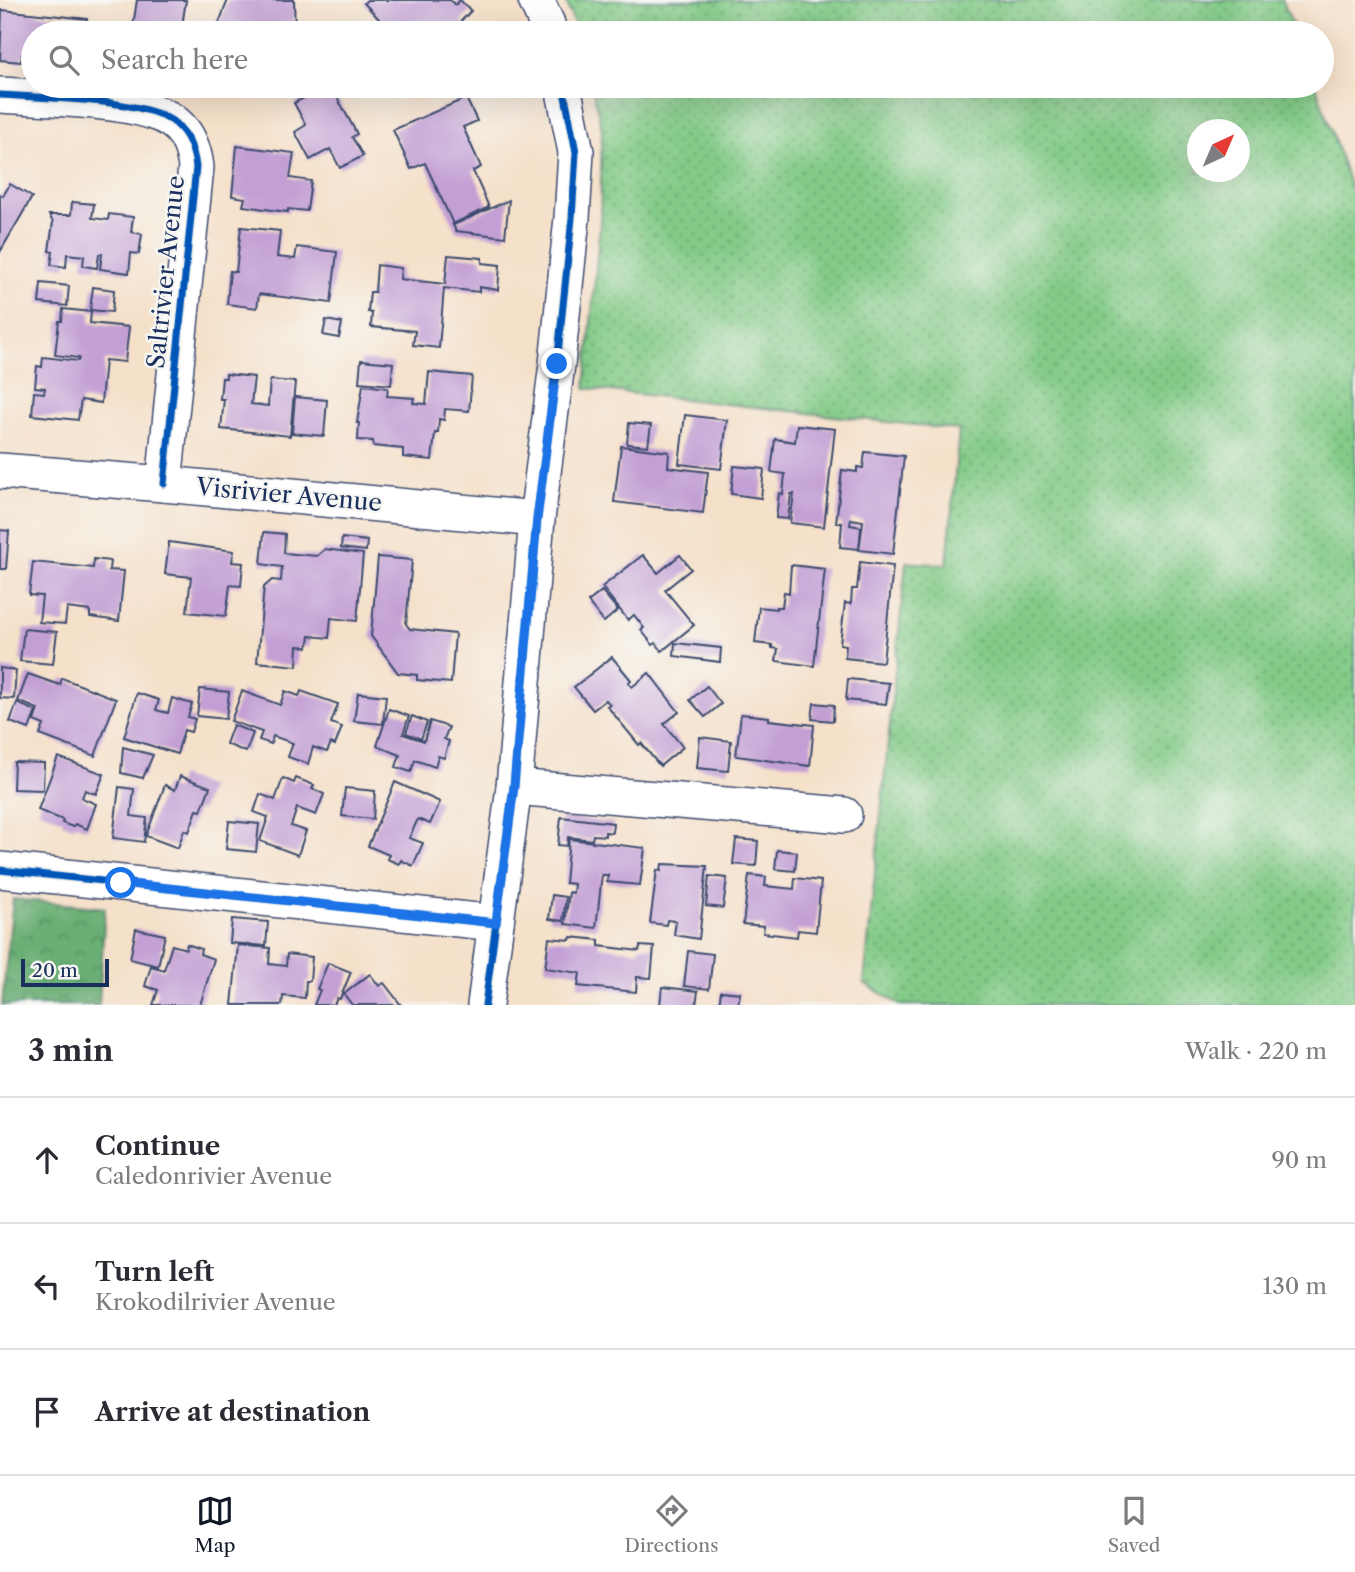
<!DOCTYPE html>
<html lang="en">
<head>
<meta charset="utf-8">
<style>
	:root { --surface:#fff; --page:#f2f2f3; --text:#2b2b33; --muted:#7c7c81; --line:#e1e1e2; --accent:#111827 }
	body { margin:0; font-family:"Libre Caslon Text",serif; background:var(--page); color:var(--text) }
	.compass { position:absolute; left:1187px; top:119px; width:63px; height:63px; border-radius:50%; background:var(--surface); box-shadow:0 7px 28px #0002; rotate:44deg }
	.scale { position:absolute; left:21px; bottom:18px; width:88px; box-sizing:border-box; padding-left:7px; border:4px solid #1b2f5e; border-top:0; font-size:19px; line-height:24px; white-space:nowrap; color:#1b2f5e; -webkit-text-stroke:5px #f6f6f2; paint-order:stroke }
	.stop { position:absolute; width:21px; height:21px; margin:-16px; border:5px solid #1a73e8; border-radius:50%; background:#fff }
	.stop.end { background:#1a73e8; border-color:#fff; box-shadow:0 2px 7px #0008 }
	.list { margin:0; padding:0; list-style:none }
	h2 { display:flex; justify-content:space-between; align-items:center; height:91px; margin:0; padding:0 28px; font-size:30px }
	h2 small { font-size:23px; font-weight:400; color:var(--muted) }
	.list li { display:grid; grid-template-columns:46px 1fr auto; gap:21px; align-items:center; box-sizing:border-box; height:126px; padding:0 28px; border-top:2px solid var(--line) }
	.list b { display:block; font-size:26px; white-space:nowrap }
	.list p { margin:0; font-size:23px; white-space:nowrap; color:var(--muted) }
	.list em { font-size:23px; font-style:normal; color:var(--muted) }
	.icon { flex:none; width:38px; height:38px; fill:none; stroke:currentColor; stroke-width:2; stroke-linecap:round; stroke-linejoin:round }
	.map { position:relative; flex:none; width:1355px; height:1005px; overflow:hidden }
	.search { position:absolute; background:var(--surface); box-shadow:0 7px 28px #0002; left:21px; right:21px; top:21px; height:77px; display:flex; align-items:center; gap:18px; box-sizing:border-box; padding:0 24px; border-radius:38px; color:var(--muted); font-size:26px }
	.sheet { height:469px; background:var(--surface) }
	nav { display:flex; justify-content:space-around; align-items:center; box-sizing:border-box; height:98px; border-top:2px solid var(--line); background:var(--surface); font-size:19px; color:var(--muted) }
	nav a { display:grid; justify-items:center; gap:4px }
	nav .on { color:var(--accent) }
	.map>svg:first-child { display:block }
	.grass { fill:url(#grass-dots); stroke:#4f7d72; stroke-width:2; fill-rule:evenodd }
	.forest { fill:url(#forest-crowns); stroke:#426f69; stroke-width:2 }
	.building { fill:#c29fd4 }
	.lines { fill:none; stroke-linecap:round; stroke-linejoin:round }
	.minor-casing { stroke:#3c4a6e; stroke-width:38 }
	.minor { stroke:#fff; stroke-width:35 }
	.cycleway-casing { stroke:#f6f6f2; stroke-width:11 }
	.cycleway { stroke:#0057b8; stroke-width:7 }
	.route { stroke:#1a73e8; stroke-width:9 }
	.labels { text-anchor:middle; stroke-width:5; stroke-linejoin:round; paint-order:stroke }
	.street-label { font-size:24px; fill:#1b2f5e; stroke:#f6f6f2 }
</style>
</head>
<body>
<div class="map">
<svg width="1355" height="1005" viewBox="0 0 1355 1005">
	<defs>
		<pattern id="grass-dots" width="8" height="8" patternUnits="userSpaceOnUse" patternTransform="scale(1.75)"><rect width="8" height="8" fill="#83cb87"/><path d="M2 2h.1M6 6h.1" fill="none" stroke="#6aa572" stroke-width="1.8" stroke-linecap="round"/></pattern>
		<pattern id="forest-crowns" width="20" height="18" patternUnits="userSpaceOnUse" patternTransform="scale(1.75)"><rect width="20" height="18" fill="#6aaf74"/><path d="M2 6a3 3 0 1 1 6 0M12 15a3 3 0 1 1 6 0" fill="none" stroke="#568f62"/></pattern>
	</defs>
	<rect width="100%" height="100%" fill="#f6f6f2"/>
	<filter id="ink" filterUnits="userSpaceOnUse"><feTurbulence type="fractalNoise" baseFrequency=".0143" numOctaves="2"/><feDisplacementMap in="SourceGraphic" scale="14" xChannelSelector="R" yChannelSelector="G"/><feConvolveMatrix kernelMatrix="1 2 1 2 8 2 1 2 1" color-interpolation-filters="sRGB"/></filter>
	<filter id="wash" filterUnits="userSpaceOnUse"><feTurbulence type="fractalNoise" baseFrequency=".00686" numOctaves="4" result="noise"/><feDisplacementMap in="SourceGraphic" scale="28" xChannelSelector="R" yChannelSelector="G"/><feGaussianBlur stdDeviation="1.57" result="paint"/><feColorMatrix in="noise" values="0 0 0 0 0 0 0 0 0 0 0 0 0 0 0 0 0 1.4 0 .05"/><feComposite in="paint" operator="in"/></filter>
	<g filter="url(#wash)">
		<rect width="100%" height="100%" fill="#f5e0c9"/>
		<!-- grass -->
		<g class="grass">
			<path d="M565 0H1282L1296 33H578Z"/>
			<path d="M592 86H1316L1355 200V1005H900L864 983 906 562 947 565 959 430 585 388 600 224 602 129ZM1198 130H1240V172H1198Z"/>
		</g>
		<!-- forest -->
		<path class="forest" d="M13 899 105 908 99 1005H2Z"/>
		<g id="blocks">
			<!-- building -->
			<g class="building">
				<path d="M137 0H186L182 26 198 29V33H132Z"/>
				<path d="M228 0H294L295 33H215Z"/>
				<path d="M367 0H450L455 5 460 0 471 11 461 21 473 33H392L364 3Z"/>
				<path d="M2 10 87 19 85 33H33V56L22 55 21 62 0 60Z"/>
				<path d="M327 86H331L357 134 352 137 363 156 340 168 330 149 310 160 295 132 306 125 294 103Z"/>
				<path d="M466 98 477 121 463 127 481 167 473 171 489 207 453 224 425 163 411 169 393 130Z"/>
				<path d="M237 146 294 153 290 178 311 181 307 211 288 209V212L243 206 245 198 232 196Z"/>
				<path d="M10 184 32 197 0 252V194L3 196Z"/>
				<path d="M509 200 505 237 456 231 453 225Z"/>
				<path d="M72 202 94 204 92 218 108 220 109 214 133 217 131 232 142 234 139 254 131 253 129 273 100 269 102 254H99L97 268 83 266 84 256 67 254 66 267 51 265 53 252 49 251 53 222 49 215H71Z"/>
				<path d="M241 227 280 231 277 257 295 259 297 247 337 252 331 303 259 294 257 308 227 304 230 271 236 272Z"/>
				<path d="M448 255 482 258V263L500 265 498 290 479 287V292L444 288 439 348 413 345 415 331 371 327 372 313 368 312 370 292H375L377 265 401 268 400 279 445 284Z"/>
				<path d="M41 283 69 286 67 306 39 303Z"/>
				<path d="M93 287 114 290 112 312 90 310Z"/>
				<path d="M63 309 91 312 90 323 129 327 125 362 105 360 101 403 81 400 78 420 32 415 34 392 44 393 45 388 35 387 37 366 42 367 43 357 78 361 79 358 55 355 59 321H62Z"/>
				<path d="M326 320 342 323 339 338 323 335Z"/>
				<path d="M361 360 393 363 391 385 359 382Z"/>
				<path d="M429 372 472 376 469 411 445 409 444 420 439 419 438 433H435L432 460 403 457V449L373 446V441L358 440 359 423H357L363 385 388 388 387 396 414 398 413 403 426 404Z"/>
				<path d="M226 374 254 377 251 404 268 406 270 380 295 382 290 436 221 429 224 399H220L222 378H226Z"/>
				<path d="M295 397 327 400 324 436 292 433Z"/>
				<path d="M685 415 727 420 721 469 679 464Z"/>
				<path d="M629 423 651 425 648 446 627 444Z"/>
				<path d="M797 425 835 429 824 527 790 523 794 494H791L788 519 776 518 779 493 783 494 785 474 771 472 775 439 795 442Z"/>
				<path d="M621 446 669 452 668 467 708 472 703 513 614 502Z"/>
				<path d="M865 452 904 456 893 554 859 550 863 521 851 519 850 525 861 527 859 549 840 547 842 523H836L842 470 857 472V467L863 468Z"/>
				<path d="M734 466 764 469 761 498 731 494Z"/>
				<path d="M0 530 9 531 6 569H0Z"/>
				<path d="M264 532 285 534 284 553 317 556 325 549 363 554 357 621 331 618 329 638 310 636 308 647 298 646 297 666 257 662 264 587 272 580 281 581 282 567 261 564Z"/>
				<path d="M342 538 367 541 366 551 341 548Z"/>
				<path d="M169 542 234 551 232 562 243 563 241 586 230 585 226 616 187 612 191 577 165 574Z"/>
				<path d="M643 555 658 573 680 555 691 569 665 590 694 625 662 651 656 643 653 645 641 630 644 628 634 615 628 620 602 587Z"/>
				<path d="M378 557 412 560 406 624 410 629 455 634 451 683 417 680V675L398 673 371 636Z"/>
				<path d="M94 559 110 561 109 570 124 571 119 621 90 617V611L67 608 65 624 39 622 42 596 29 595 33 562 93 568Z"/>
				<path d="M860 562 893 566 883 662 845 658 846 645 840 644 845 603 851 604 852 589H857Z"/>
				<path d="M791 565 825 569 814 666 776 661 778 649 772 648V645L755 643 759 607 776 609V607H782L784 592 789 593Z"/>
				<path d="M602 591 618 610 604 622 588 602Z"/>
				<path d="M24 629 57 632 53 664 20 661Z"/>
				<path d="M675 643 721 648 720 662 674 656Z"/>
				<path d="M612 657 631 680 628 683 632 687 649 673 679 712 664 724 683 747 660 766 641 743 639 745 607 706 610 705 606 700 593 710 574 687Z"/>
				<path d="M0 668 16 670 14 699 0 698Z"/>
				<path d="M28 674 60 685 62 678 116 699 95 756 40 735 44 725 34 721 38 709 18 701Z"/>
				<path d="M848 679 889 683 886 704 846 700Z"/>
				<path d="M707 686 721 704 705 717 690 700Z"/>
				<path d="M200 689 229 692 226 719 197 716Z"/>
				<path d="M242 691 280 705 285 691 299 696 301 691 338 704 331 723 342 727 335 745 331 743 327 752 313 747 308 764 288 757 293 743 273 736 271 744 259 740 262 732 231 721Z"/>
				<path d="M137 693 159 700 156 710 168 713 172 698 192 704 188 717 195 719 191 732 184 730 177 754 124 737Z"/>
				<path d="M358 693 386 696 383 724 354 721Z"/>
				<path d="M17 703 36 711 29 729 10 722Z"/>
				<path d="M814 703 834 705 833 721 812 719Z"/>
				<path d="M389 709 409 716 403 734 424 741 430 721 449 727 444 739 449 741 444 758 438 756 435 767 415 760 411 772 396 767 400 755 377 746Z"/>
				<path d="M741 714 769 717V720L814 725 810 766 736 756Z"/>
				<path d="M412 716 427 722 421 739 406 733Z"/>
				<path d="M233 725 253 733 246 752 226 744Z"/>
				<path d="M700 737 731 741 728 771 697 768Z"/>
				<path d="M123 747 153 755 143 778 121 773Z"/>
				<path d="M58 757 104 774 96 794 85 790 82 798 96 804 87 829 75 824 73 827 62 823 63 820 38 810Z"/>
				<path d="M14 762 44 763 43 790 13 789Z"/>
				<path d="M180 776 210 787 201 811 197 810 189 832 184 830 178 848 146 836 165 785 175 790Z"/>
				<path d="M283 778 294 783 296 778 314 785 312 789 324 794 316 815 297 808 291 826 306 831 298 855 260 841 268 817 254 812 260 794 275 800Z"/>
				<path d="M395 782 440 802 430 824 418 819 409 838 423 843 413 866 401 860 399 864 387 859 389 855 368 846Z"/>
				<path d="M119 787 134 789 131 816 147 818 144 842 113 838Z"/>
				<path d="M345 788 375 791 373 819 342 816Z"/>
				<path d="M561 817 613 823 612 833 605 832V836L593 835 592 840 568 837 567 846 558 845Z"/>
				<path d="M229 821 259 824 256 852 226 849Z"/>
				<path d="M569 839 645 848 640 885 607 882 608 875H602L596 928 565 924 569 892 573 893 574 884 565 883Z"/>
				<path d="M736 839 758 841 756 866 733 864Z"/>
				<path d="M777 850 797 852 795 871 775 869Z"/>
				<path d="M662 864 707 866 699 939 674 935 676 921 667 920 666 925 650 923 657 870 661 871Z"/>
				<path d="M749 875 766 877 765 886 794 889 795 878 821 881 816 932 798 930 797 937 763 933 764 926 743 924Z"/>
				<path d="M709 876 727 878 723 908 706 906Z"/>
				<path d="M552 895 566 897 563 921 549 919Z"/>
				<path d="M232 919 268 922 266 946 230 943Z"/>
				<path d="M136 929 165 935 158 966 130 959Z"/>
				<path d="M571 937 599 940V946L639 951 640 946 654 947 651 978 637 977 636 992 578 986 580 973 545 968 549 938 570 940Z"/>
				<path d="M187 944 201 949 200 954 214 959 200 1005H153L158 990 145 986 151 966 164 970 172 945 186 949Z"/>
				<path d="M238 945 270 948 269 964 286 966 287 954 312 957 310 981H306L305 998 283 996 282 1005H232Z"/>
				<path d="M688 951 713 954 709 989 684 986Z"/>
				<path d="M328 963 351 972 340 999 337 998 334 1005H314L320 990 317 989Z"/>
				<path d="M370 974 379 986 384 983 401 1005H352L344 994Z"/>
				<path d="M662 987 698 991 696 1005H660Z"/>
				<path d="M721 991 740 993 738 1005H719Z"/>
			</g>
		</g>
	</g>
	<g filter="url(#ink)">
		<use href="#blocks" fill-opacity="0" stroke="#3c4a6e" stroke-width="2"/>
		<g class="lines">
			<defs>
				<g id="minor">
					<path d="M536 0 547 24 549 33"/>
					<path d="M0 95C41 98 148 98 176 124 189 135 194 151 196 167L164 484"/>
					<path d="M0 471 164 484 537 519"/>
					<path d="M514 787 844 815"/>
					<path d="M0 870 496 923"/>
					<path d="M485 1005 514 787 537 519 557 364 572 218 576 152 563 86"/>
				</g>
			</defs>
			<!-- minor casing -->
			<use href="#minor" class="minor-casing"/>
			<!-- minor -->
			<use href="#minor" class="minor"/>
			<defs>
				<g id="cycleway">
					<path d="M0 95C41 98 148 98 176 124 189 135 194 151 196 167L164 484"/>
					<path d="M0 870 496 923"/>
					<path d="M485 1005 514 787 537 519 557 364 572 218 576 152 563 86"/>
				</g>
			</defs>
			<!-- cycleway casing -->
			<use href="#cycleway" class="cycleway-casing"/>
			<!-- cycleway -->
			<use href="#cycleway" class="cycleway"/>
		</g>
	</g>
	<g class="lines" filter="url(#ink)">
		<!-- route -->
		<path class="route" d="M121 883 496 923 514 786 537 519 557 364"/>
	</g>
	<g class="labels">
		<!-- street labels -->
		<g class="street-label">
			<text transform="translate(166 272) rotate(-84)" y="8">Saltrivier Avenue</text>
			<text transform="translate(289 495) rotate(5)" y="8">Visrivier Avenue</text>
		</g>
	</g>
</svg>
<svg class="compass" viewBox="-18 -18 36 36"><path d="M0-13l5 13h-10z" fill="#e53935"/><path d="M0 13l5-13h-10z" fill="#7c7c81"/></svg>
<div class="scale">20 m</div>
<div class="stop" style="left:121px;top:883px"></div>
<div class="stop end" style="left:557px;top:364px"></div>
<div class="search"><svg class="icon" aria-label="search" viewBox="0 0 24 24"><circle cx="10" cy="10" r="6"/><path d="M15 15l6 6"/></svg>Search here</div>
</div>
<section class="sheet">
<h2>3 min<small>Walk · 220 m</small></h2>
<ul class="list">
<li><svg class="icon" aria-label="ahead" viewBox="0 0 24 24"><path d="M12 20V5M6 11l6-6 6 6"/></svg><div><b>Continue</b><p>Caledonrivier Avenue</p></div><em>90 m</em></li>
<li><svg class="icon" aria-label="left" viewBox="0 0 24 24"><path d="M17 20v-9H6M10 6l-5 5 5 5"/></svg><div><b>Turn left</b><p>Krokodilrivier Avenue</p></div><em>130 m</em></li>
<li><svg class="icon" aria-label="arrive" viewBox="0 0 24 24"><path d="M6 21V4h12l-3 4 3 4H6"/></svg><div><b>Arrive at destination</b></div></li>
</ul>
</section>
<nav>
<a class="on"><svg class="icon" aria-label="map" viewBox="0 0 24 24"><path d="M3 6l6-2 6 2 6-2v14l-6 2-6-2-6 2zM9 4v14M15 6v14"/></svg>Map</a>
<a><svg class="icon" aria-label="directions" viewBox="0 0 24 24"><path d="M12 3l9 9-9 9-9-9zM9 14v-3h6M13 9l2 2-2 2"/></svg>Directions</a>
<a><svg class="icon" aria-label="saved" viewBox="0 0 24 24"><path d="M7 4h10v16l-5-4-5 4z"/></svg>Saved</a>
</nav>
</body>
</html>
